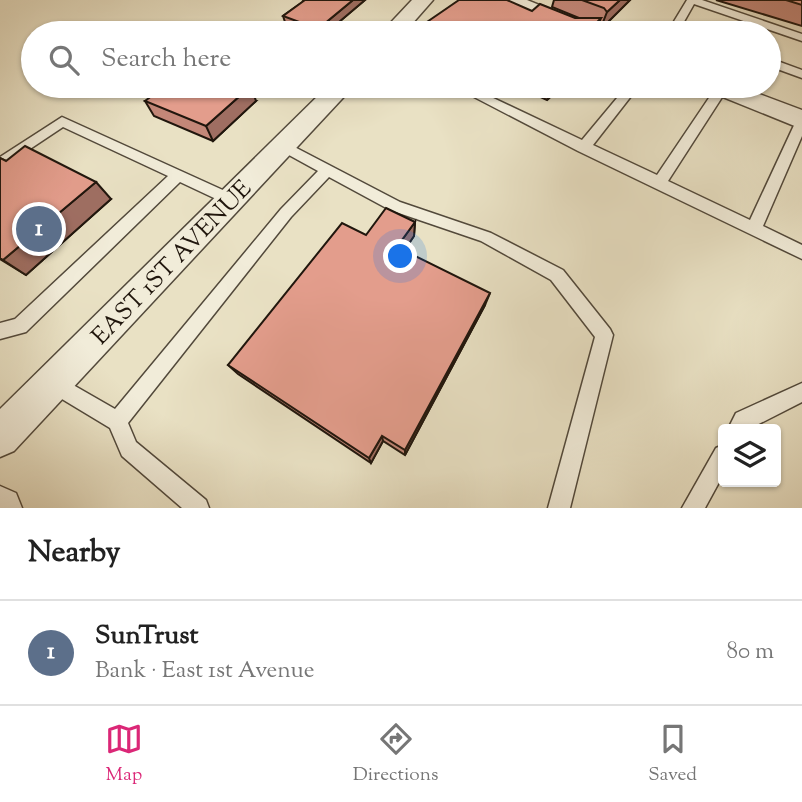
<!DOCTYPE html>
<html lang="en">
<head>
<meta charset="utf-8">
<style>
	:root { --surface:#fff; --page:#f6f6f6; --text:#222; --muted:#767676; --line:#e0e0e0; --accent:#db2777 }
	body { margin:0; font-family:"Sorts Mill Goudy",serif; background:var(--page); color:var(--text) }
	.controls { position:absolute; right:21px; bottom:21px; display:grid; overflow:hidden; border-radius:7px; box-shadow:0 2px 5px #0004 }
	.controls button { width:63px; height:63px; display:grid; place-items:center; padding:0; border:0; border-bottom:2px solid var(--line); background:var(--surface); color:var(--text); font:35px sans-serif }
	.you { position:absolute; left:401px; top:257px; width:24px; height:24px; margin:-18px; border:5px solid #fff; border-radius:50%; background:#1a73e8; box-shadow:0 0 0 10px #1a73e833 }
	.badge { display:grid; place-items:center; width:46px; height:46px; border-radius:50%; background:var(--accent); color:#fff; font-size:23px; font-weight:700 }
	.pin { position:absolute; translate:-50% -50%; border:4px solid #fff; box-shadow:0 2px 7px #0006 }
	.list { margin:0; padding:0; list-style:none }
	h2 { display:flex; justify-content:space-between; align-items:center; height:91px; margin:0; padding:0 28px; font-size:30px }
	h2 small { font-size:23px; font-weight:400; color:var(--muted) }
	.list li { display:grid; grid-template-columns:46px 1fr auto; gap:21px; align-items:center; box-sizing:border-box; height:105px; padding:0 28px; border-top:2px solid var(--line) }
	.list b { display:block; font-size:26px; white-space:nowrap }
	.list p { margin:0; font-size:23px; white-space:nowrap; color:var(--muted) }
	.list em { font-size:23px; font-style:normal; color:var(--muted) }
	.icon { flex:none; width:38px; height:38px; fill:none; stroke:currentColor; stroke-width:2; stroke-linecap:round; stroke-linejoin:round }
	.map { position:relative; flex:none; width:802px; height:508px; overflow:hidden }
	.search { position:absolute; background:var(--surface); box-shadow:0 2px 5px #0004; left:21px; right:21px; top:21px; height:77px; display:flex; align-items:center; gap:18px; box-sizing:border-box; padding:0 24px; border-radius:38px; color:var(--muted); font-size:26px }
	.sheet { height:196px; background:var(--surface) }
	nav { display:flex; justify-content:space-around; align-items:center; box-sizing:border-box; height:98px; border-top:2px solid var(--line); background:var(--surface); font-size:19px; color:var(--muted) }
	nav a { display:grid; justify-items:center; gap:4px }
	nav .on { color:var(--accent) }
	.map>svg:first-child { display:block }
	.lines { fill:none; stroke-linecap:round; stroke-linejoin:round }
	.lane-casing { stroke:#52493b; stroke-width:3 }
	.street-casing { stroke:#52493b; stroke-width:3 }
	.lane { fill:#f1ecd9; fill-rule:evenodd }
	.street { fill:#f1ecd9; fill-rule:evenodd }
	.wall { fill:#c38778; stroke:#20160d; stroke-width:2 }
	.shaded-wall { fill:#9f6e62; stroke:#20160d; stroke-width:2 }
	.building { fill:#e39d8c; stroke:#20160d; stroke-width:2 }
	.labels { text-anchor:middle; stroke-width:6; stroke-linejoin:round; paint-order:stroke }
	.street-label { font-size:24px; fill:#20160d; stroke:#f1ecd9 }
</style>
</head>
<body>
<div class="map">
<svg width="802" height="508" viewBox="0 0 802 508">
	<rect width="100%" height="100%" fill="#e9e1c4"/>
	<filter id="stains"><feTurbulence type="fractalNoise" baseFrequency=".00286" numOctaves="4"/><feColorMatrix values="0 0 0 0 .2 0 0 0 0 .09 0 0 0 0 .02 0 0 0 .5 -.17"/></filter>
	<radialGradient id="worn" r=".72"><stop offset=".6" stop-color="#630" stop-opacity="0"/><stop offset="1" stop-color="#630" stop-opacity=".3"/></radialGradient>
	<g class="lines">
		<defs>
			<g id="lane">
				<path d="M687 0H702L802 34V41L694 4 681 27 693 33 671 30 670 28Z"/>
				<path d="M769 58 802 70V78L769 66Z"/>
				<path d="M453 86H468L582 140 627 86H639L593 145 657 175 717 86H727L728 88 668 181 750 220 796 121 802 117V136L763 226 802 245V259L578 151Z"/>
				<path d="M62 117 236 196 238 200 231 206 180 182 26 332 0 339V323L15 319 168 176 63 127 0 169V157Z"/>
				<path d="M283 141 400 202 491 233 563 270 610 329 613 335 570 508H548L595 337 551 280 481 241 390 210 329 177 291 217 128 423 136 442 206 500 209 508H182L122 456 110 428 47 390 45 383 47 376 54 374 115 409 281 209 318 171 278 149V143Z"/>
				<path d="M802 383V402L749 429H728L736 413Z"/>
				<path d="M723 445V475L705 508H682L716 448Z"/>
			</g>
			<g id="street">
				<path d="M412 0H433L404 33H381Z"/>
				<path d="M500 0H527L596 28 599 33H570L503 4Z"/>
				<path d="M328 86H354L14 451 0 457V409Z"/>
				<path d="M704 86H738L802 110V129L708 91Z"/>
				<path d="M0 486 16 493 22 508H0Z"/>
			</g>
		</defs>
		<!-- lane casing -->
		<use href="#lane" class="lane-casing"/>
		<!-- street casing -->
		<use href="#street" class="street-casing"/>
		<!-- lane -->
		<use href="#lane" class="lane"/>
		<!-- street -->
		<use href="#street" class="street"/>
	</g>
	<!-- wall -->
	<g class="wall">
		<path d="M303 0H365L326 33H306L286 25 283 16 304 1Z"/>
		<path d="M554 0H630L600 30 598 27 595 33H424V24L532 11 579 18 552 7Z"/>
		<path d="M716 0H802V26Z"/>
		<path d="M517 86H562L547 100Z"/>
		<path d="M145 101H256L213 141 154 116Z"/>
		<path d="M0 158 6 161 111 199 26 275 0 259Z"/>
		<path d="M415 222 414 236 404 251 485 305 405 455 383 441 371 463 238 374 228 365 366 235Z"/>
	</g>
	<!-- shaded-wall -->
	<g class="shaded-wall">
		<path d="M353 0H365L326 33H319L318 29Z"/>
		<path d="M620 0H630L600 30 607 12Z"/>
		<path d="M601 18 595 33H586Z"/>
		<path d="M251 86 256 101 213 141 206 126Z"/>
		<path d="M552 86H562L547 100Z"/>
		<path d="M96 182 111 199 26 275 3 260Z"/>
		<path d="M415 222 414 236 397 261V247Z"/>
		<path d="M490 293 485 305 405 455V450Z"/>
		<path d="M382 436 383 441 371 463 369 458Z"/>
	</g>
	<!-- building -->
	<g class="building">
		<path d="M305 0H353L318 29 283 16Z"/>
		<path d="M459 0H507L532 11 540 4 575 18H601L587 33H445L424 24Z"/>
		<path d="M582 0H620L607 12 604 8Z"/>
		<path d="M786 0H802V5Z"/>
		<path d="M165 86H251L206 126 145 101Z"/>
		<path d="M25 146 96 182 3 260 0 258V158L6 161Z"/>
		<path d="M386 208 415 222 397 247 490 293 405 450 382 436 369 458 228 365 342 223 366 235Z"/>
	</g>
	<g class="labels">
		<!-- street labels -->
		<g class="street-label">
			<text transform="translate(171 262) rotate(-46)" y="8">EAST 1ST AVENUE</text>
		</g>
	</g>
	<rect width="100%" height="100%" filter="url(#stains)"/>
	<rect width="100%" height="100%" fill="url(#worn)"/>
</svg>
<div class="controls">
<button><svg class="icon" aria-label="layers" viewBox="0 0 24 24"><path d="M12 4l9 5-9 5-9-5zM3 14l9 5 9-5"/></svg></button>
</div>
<div class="you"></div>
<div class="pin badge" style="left:39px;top:229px;background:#5c6f8a">1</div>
<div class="search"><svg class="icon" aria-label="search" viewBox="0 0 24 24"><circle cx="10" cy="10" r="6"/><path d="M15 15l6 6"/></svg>Search here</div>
</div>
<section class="sheet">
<h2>Nearby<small></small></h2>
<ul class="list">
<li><span class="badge" style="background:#5c6f8a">1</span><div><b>SunTrust</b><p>Bank · East 1st Avenue</p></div><em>80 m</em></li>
</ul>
</section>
<nav>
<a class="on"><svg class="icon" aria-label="map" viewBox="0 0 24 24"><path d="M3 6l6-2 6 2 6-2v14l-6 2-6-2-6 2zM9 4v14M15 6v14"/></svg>Map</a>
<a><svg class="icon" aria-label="directions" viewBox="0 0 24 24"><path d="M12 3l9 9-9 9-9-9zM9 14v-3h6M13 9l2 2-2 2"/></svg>Directions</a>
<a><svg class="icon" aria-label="saved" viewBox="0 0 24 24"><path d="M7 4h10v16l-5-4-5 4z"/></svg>Saved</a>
</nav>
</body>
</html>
